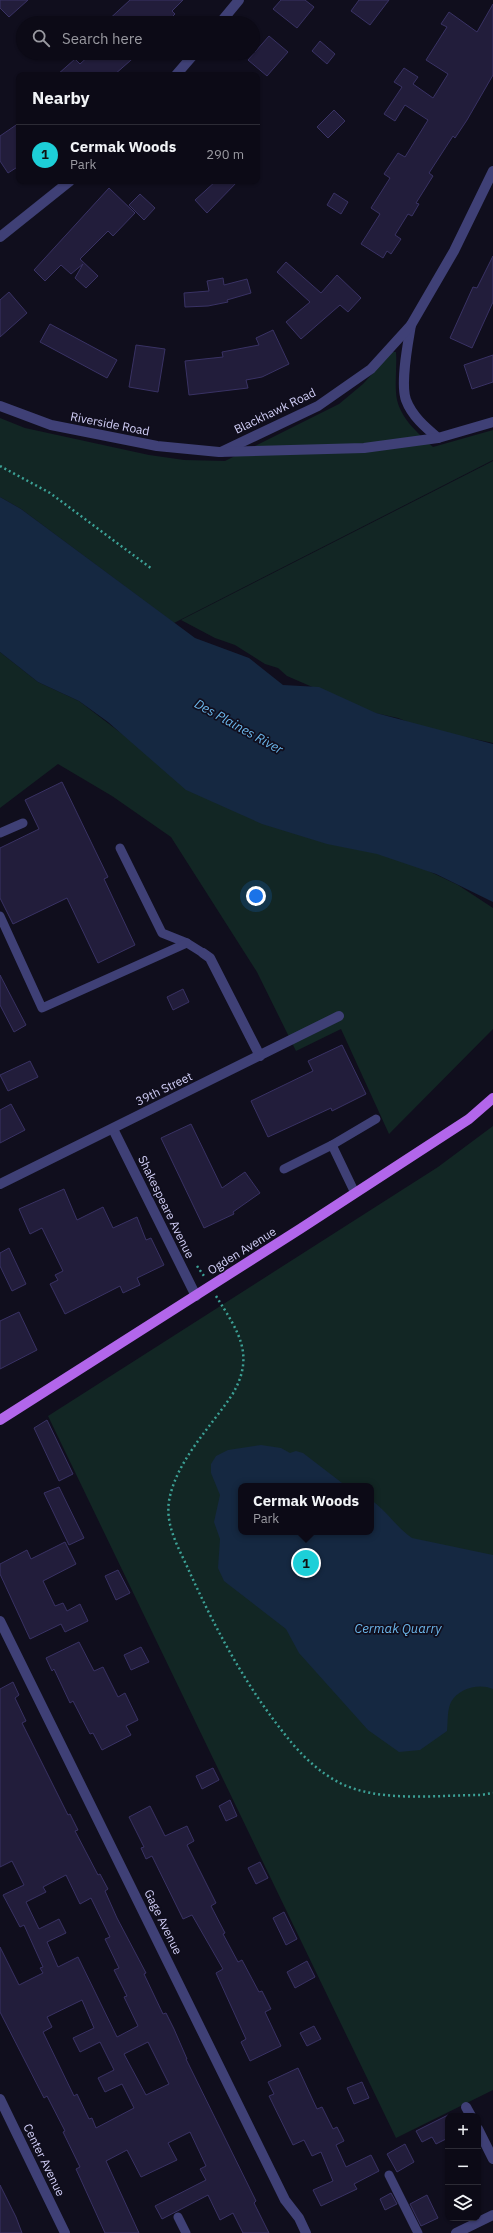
<!DOCTYPE html>
<html lang="en">
<head>
<meta charset="utf-8">
<style>
	:root { --surface:#0c0a16; --page:#1a1823; --text:#f1f3f6; --muted:#9a9aa1; --line:#2c2b35; --accent:#1dcfd8 }
	body { margin:0; font-family:"IBM Plex Sans",sans-serif; background:var(--page); color:var(--text) }
	.controls { position:absolute; right:12px; bottom:12px; display:grid; overflow:hidden; border-radius:8px; box-shadow:0 1px 3px #0004 }
	.controls button { width:36px; height:36px; display:grid; place-items:center; padding:0; border:0; border-bottom:1px solid var(--line); background:var(--surface); color:var(--text); font:20px sans-serif }
	.you { position:absolute; left:256px; top:896px; width:14px; height:14px; margin:-10px; border:3px solid #fff; border-radius:50%; background:#1a73e8; box-shadow:0 0 0 6px #1a73e833 }
	.badge { display:grid; place-items:center; width:26px; height:26px; border-radius:50%; background:var(--accent); color:#111; font-size:13px; font-weight:700 }
	.pin { position:absolute; translate:-50% -50%; border:2px solid #fff; box-shadow:0 1px 4px #0006 }
	.popup { position:absolute; left:238px; top:1483px; width:136px; height:52px; box-sizing:border-box; display:grid; place-content:center; border-radius:8px; background:var(--surface); filter:drop-shadow(0 1px 3px #0005); font-size:13px; white-space:nowrap; color:var(--muted) }
	.popup b { font-size:15px; color:var(--text) }
	.popup::after { content:''; position:absolute; left:50%; top:100%; margin-left:-8px; border:8px solid transparent; border-top-color:var(--surface) }
	.list { margin:0; padding:0; list-style:none }
	h2 { display:flex; justify-content:space-between; align-items:center; height:52px; margin:0; padding:0 16px; font-size:17px }
	h2 small { font-size:13px; font-weight:400; color:var(--muted) }
	.list li { display:grid; grid-template-columns:26px 1fr auto; gap:12px; align-items:center; box-sizing:border-box; height:60px; padding:0 16px; border-top:1px solid var(--line) }
	.list b { display:block; font-size:15px; white-space:nowrap }
	.list p { margin:0; font-size:13px; white-space:nowrap; color:var(--muted) }
	.list em { font-size:13px; font-style:normal; color:var(--muted) }
	.icon { flex:none; width:22px; height:22px; fill:none; stroke:currentColor; stroke-width:2; stroke-linecap:round; stroke-linejoin:round }
	.map { position:relative; flex:none; width:493px; height:2233px; overflow:hidden }
	.search { position:absolute; background:var(--surface); box-shadow:0 1px 3px #0004; left:16px; top:16px; width:244px; height:44px; display:flex; align-items:center; gap:10px; box-sizing:border-box; padding:0 14px; border-radius:22px; color:var(--muted); font-size:15px }
	.panel { position:absolute; background:var(--surface); box-shadow:0 1px 3px #0004; left:16px; top:72px; width:244px; height:112px; border-radius:8px }
	.map>svg:first-child { display:block }
	.green { fill:#122624; fill-rule:evenodd }
	.water { fill:#152841 }
	.building { fill:#221d3b; stroke:#393264; fill-rule:evenodd }
	.lines { fill:none; stroke-linecap:round; stroke-linejoin:round }
	.path { stroke:#3ca196; stroke-width:2.5; stroke-dasharray:2 3; stroke-linecap:butt }
	.service { stroke:#3f4076; stroke-width:9 }
	.minor { stroke:#3f4076; stroke-width:10 }
	.tertiary { stroke:#3f4076; stroke-width:10 }
	.primary { stroke:#b266eb; stroke-width:10 }
	.labels { text-anchor:middle; stroke-width:3.5; stroke-linejoin:round; paint-order:stroke }
	.street-label { font-size:12px; fill:#d3d0f9; stroke:#100e1d }
	.water-label { font-size:13px; font-style:italic; fill:#6cb7eb; stroke:#100e1d }
</style>
</head>
<body>
<div class="map">
<svg width="493" height="2233" viewBox="0 0 493 2233">
	<rect width="100%" height="100%" fill="#100e1d"/>
	<!-- green -->
	<g class="green">
		<path d="M392 352H396C397 365 395 379 396 392 397 416 417 432 433 447L493 430V460L174 623 21 509 0 497V418L25 428 149 455 184 460 225 461 339 404 363 384Z"/>
		<path d="M493 461V743L422 728 398 718 370 712 287 676 278 668 265 664 235 645 215 638 181 620Z"/>
		<path d="M0 652 38 682 79 701 134 743 355 836 458 885 493 908V1029L389 1134 341 1029 296 1051 257 972 171 837 112 796 58 764 0 808Z"/>
		<path d="M493 1126V2090L396 2138 48 1416 438 1167ZM241 1486H371V1532H241Z"/>
	</g>
	<!-- water -->
	<g class="water">
		<path d="M0 497 21 509 195 638 249 658 283 685 319 687 376 713 493 744V902L436 874 377 854 327 844 262 824 186 790 108 722 79 701 38 682 0 652Z"/>
		<path d="M261 1445 281 1448 290 1453 296 1451 303 1453 346 1486H241V1532H371V1500C388 1512 396 1527 412 1538L493 1555V1689C479 1683 459 1688 451 1702 447 1710 448 1722 447 1731L420 1750 399 1752 368 1730 299 1653 286 1629 224 1581 218 1568 220 1539 214 1522 220 1495 211 1473V1464L216 1456 228 1450Z"/>
	</g>
	<!-- building -->
	<g class="building">
		<path d="M0 0H28L9 17 0 8Z"/>
		<path d="M130 0H183L172 11 175 14 166 23H105Z"/>
		<path d="M281 0H305L314 7 297 28 273 9Z"/>
		<path d="M359 0H389L370 25 351 11Z"/>
		<path d="M493 4V75L467 120 455 138 453 136 429 173 433 176 416 203 419 204 412 216 408 214 395 235 401 239 391 254 387 251 383 258 361 244 380 214 371 208 390 178 384 174 398 153 405 157 428 120 405 105 395 121 384 114 402 87 394 82 404 68 418 77 413 84 433 98 448 74 426 60 447 27 441 24 449 12 477 32Z"/>
		<path d="M269 36 288 52 267 76 248 60Z"/>
		<path d="M320 41 335 54 327 64 312 51Z"/>
		<path d="M92 53H139L114 75H57L75 59 80 64Z"/>
		<path d="M334 110 345 121 328 138 317 127Z"/>
		<path d="M19 123V166L8 173 0 161V136Z"/>
		<path d="M216 181H238L207 213 195 200Z"/>
		<path d="M109 188 135 213 113 236 108 231 80 259 98 276 86 288 75 278 83 264 71 274 61 265 45 281 34 270Z"/>
		<path d="M334 193 348 202 341 214 327 205Z"/>
		<path d="M140 194 155 208 144 220 129 205Z"/>
		<path d="M493 256V302L472 348 450 338 473 287 477 288Z"/>
		<path d="M286 262 321 293 337 275 361 298 348 312 340 305 301 339 286 322 310 302 277 272Z"/>
		<path d="M223 278 224 285 247 279 251 293 227 300 228 302 208 306 185 307 184 293 209 291 207 281Z"/>
		<path d="M9 292 27 313 0 337V300Z"/>
		<path d="M50 324 117 360 107 378 40 342Z"/>
		<path d="M273 330 289 364 262 377 246 380 248 388 189 395 185 361 223 357 222 352 259 345 256 338Z"/>
		<path d="M136 345 165 349 158 392 129 387Z"/>
		<path d="M493 355V382L472 389 464 365Z"/>
		<path d="M62 782 108 877 104 879 135 945 98 963 67 898 13 924 0 898V848L39 829 25 800Z"/>
		<path d="M0 975 26 1025 14 1032 0 1005Z"/>
		<path d="M183 989 189 1002 173 1010 167 997Z"/>
		<path d="M342 1045 366 1094 332 1111 331 1108 268 1137 251 1101 313 1071 308 1061Z"/>
		<path d="M30 1061 38 1077 8 1091 0 1075Z"/>
		<path d="M11 1104 25 1130 0 1143V1110Z"/>
		<path d="M191 1124 222 1188 245 1172 260 1193 233 1212 234 1214 204 1228 161 1138Z"/>
		<path d="M64 1189 77 1220 103 1207 113 1228 137 1217 146 1240 151 1238 164 1265 137 1278 140 1285 123 1293 120 1286 65 1314 50 1284 58 1280 55 1275 63 1271 42 1228 30 1234 19 1209Z"/>
		<path d="M9 1248 26 1284 12 1291 0 1266V1253Z"/>
		<path d="M19 1312 37 1350 0 1369V1321Z"/>
		<path d="M47 1420 73 1474 59 1481 34 1428Z"/>
		<path d="M59 1487 84 1538 69 1545 44 1493Z"/>
		<path d="M65 1542 76 1564 43 1581 55 1606 63 1603 67 1611 80 1604 88 1621 65 1632 61 1624 30 1639 0 1574V1564L27 1550 31 1559Z"/>
		<path d="M118 1570 130 1593 116 1600 105 1576Z"/>
		<path d="M79 1642 94 1671 103 1667 118 1697 125 1693 138 1720 126 1726 131 1735 102 1750 93 1733 90 1734 73 1701 70 1703 54 1669 52 1671 46 1658Z"/>
		<path d="M141 1647 149 1662 131 1670 124 1655Z"/>
		<path d="M13 1682 19 1695 15 1698 26 1721 22 1723 68 1815 70 1814 78 1830 75 1831 98 1875 100 1874 108 1889 105 1891 117 1918 146 1973 144 1974 163 2014 166 2013 174 2029 187 2059H186L256 2201 254 2203 269 2233H243L233 2213 220 2220 208 2195 162 2219 155 2206 206 2180 200 2169 206 2166 190 2132 168 2143 177 2160 141 2177 127 2150 106 2161 139 2233H105L76 2169 80 2167 63 2132 65 2131 47 2096 44 2098 0 2012V1947L19 1985 43 1973 40 1968 43 1967 24 1925 20 1927 3 1895 24 1885 12 1861 0 1867V1689ZM66 1875 80 1904 91 1898 110 1937 105 1939 119 1968 114 1970 127 1996 124 1997 138 2026 117 2037 78 1957 58 1967 47 1942 66 1933 59 1919 39 1929 26 1902 46 1892 43 1887ZM82 2000 94 2028 73 2038 80 2052 100 2042 114 2070 98 2078 105 2092 122 2084 134 2108 96 2128 92 2118 89 2119 77 2094 74 2096 43 2032 52 2027 47 2017ZM148 2042 169 2084 146 2095 124 2054Z"/>
		<path d="M213 1768 219 1780 202 1789 196 1776Z"/>
		<path d="M230 1800 237 1816 226 1821 219 1806Z"/>
		<path d="M150 1806 165 1836 187 1826 194 1841 187 1845 216 1903 211 1906 225 1933 223 1934 238 1962 242 1960 259 1992 262 1991 271 2009 265 2012 281 2046 250 2061 241 2042 246 2039 216 1973 223 1969 192 1915 183 1919 152 1856 146 1859 141 1848 144 1847 129 1817Z"/>
		<path d="M260 1862 268 1878 256 1884 248 1868Z"/>
		<path d="M284 1912 297 1939 286 1945 273 1918Z"/>
		<path d="M307 1961 315 1977 295 1988 287 1972Z"/>
		<path d="M314 2026 321 2039 307 2046 300 2033Z"/>
		<path d="M298 2068 317 2109 322 2107 333 2129 337 2127 344 2141 336 2145 346 2167 371 2155 379 2171 354 2184 357 2189 321 2206 313 2190 333 2181 321 2152 312 2156 304 2140 293 2145 269 2096 274 2094 268 2082Z"/>
		<path d="M362 2082 369 2098 354 2104 347 2088Z"/>
		<path d="M448 2115V2138L436 2144 432 2137 422 2142 416 2131Z"/>
		<path d="M405 2144 414 2162 397 2172 387 2154Z"/>
		<path d="M0 2185 16 2217 22 2233H0Z"/>
		<path d="M391 2193 397 2204 385 2210 380 2199Z"/>
		<path d="M427 2195 438 2218 421 2226 410 2204Z"/>
	</g>
	<g class="lines">
		<!-- path -->
		<g class="path">
			<path d="M0 466 50 493 152 569"/>
			<path d="M197 1266 204 1276"/>
			<path d="M216 1296C238 1331 256 1355 232 1395 210 1428 176 1461 169 1501 165 1527 180 1550 190 1573 216 1630 247 1688 287 1737 301 1755 320 1773 340 1783 380 1803 437 1795 481 1795L493 1793"/>
		</g>
		<!-- service -->
		<g class="service">
			<path d="M0 833 23 823"/>
			<path d="M120 848 162 933 187 943 203 953"/>
			<path d="M0 916 42 1008 187 943"/>
			<path d="M332 1145 376 1119"/>
			<path d="M284 1169 332 1145 355 1193"/>
			<path d="M389 2175 418 2233"/>
			<path d="M178 2217 186 2233"/>
		</g>
		<!-- minor -->
		<g class="minor">
			<path d="M220 23 239 0"/>
			<path d="M176 75 195 53"/>
			<path d="M0 237 70 181"/>
			<path d="M411 325C408 343 400 383 406 400 412 416 425 427 438 438"/>
			<path d="M221 452 318 406 371 369 411 325 454 251 493 171"/>
			<path d="M203 953 210 958 260 1056"/>
			<path d="M113 1129 196 1296"/>
			<path d="M0 1184 339 1016"/>
			<path d="M0 1621 285 2200 299 2218 306 2233"/>
			<path d="M0 2099 65 2233"/>
			<path d="M466 2107 471 2116"/>
			<path d="M478 2129 493 2159"/>
			<path d="M456 2233 493 2215"/>
		</g>
		<!-- tertiary -->
		<path class="tertiary" d="M0 406 51 425 157 446 219 452 364 448 438 438 493 422"/>
		<!-- primary -->
		<path class="primary" d="M0 1420 300 1229 469 1119 493 1098"/>
	</g>
	<g class="labels">
		<!-- street labels -->
		<g class="street-label">
			<text transform="translate(275 411) rotate(-26)" y="4">Blackhawk Road</text>
			<text transform="translate(110 424) rotate(11)" y="4">Riverside Road</text>
			<text transform="translate(164 1089) rotate(-26)" y="4">39th Street</text>
			<text transform="translate(166 1207) rotate(64)" y="4">Shakespeare Avenue</text>
			<text transform="translate(242 1251) rotate(-32)" y="4">Ogden Avenue</text>
			<text transform="translate(163 1922) rotate(64)" y="4">Gage Avenue</text>
			<text transform="translate(44 2160) rotate(64)" y="4">Center Avenue</text>
		</g>
		<!-- water labels -->
		<g class="water-label">
			<text transform="translate(239 726) rotate(29)" y="5">Des Plaines River</text>
			<text x="398" y="1633">Cermak Quarry</text>
		</g>
	</g>
</svg>
<div class="controls">
<button>+</button>
<button>−</button>
<button><svg class="icon" aria-label="layers" viewBox="0 0 24 24"><path d="M12 4l9 5-9 5-9-5zM3 14l9 5 9-5"/></svg></button>
</div>
<div class="you"></div>
<div class="pin badge" style="left:306px;top:1563px">1</div>
<div class="popup"><b>Cermak Woods</b>Park</div>
<div class="search"><svg class="icon" aria-label="search" viewBox="0 0 24 24"><circle cx="10" cy="10" r="6"/><path d="M15 15l6 6"/></svg>Search here</div>
<section class="panel">
<h2>Nearby<small></small></h2>
<ul class="list">
<li><span class="badge">1</span><div><b>Cermak Woods</b><p>Park</p></div><em>290 m</em></li>
</ul>
</section>
</div>
</body>
</html>
